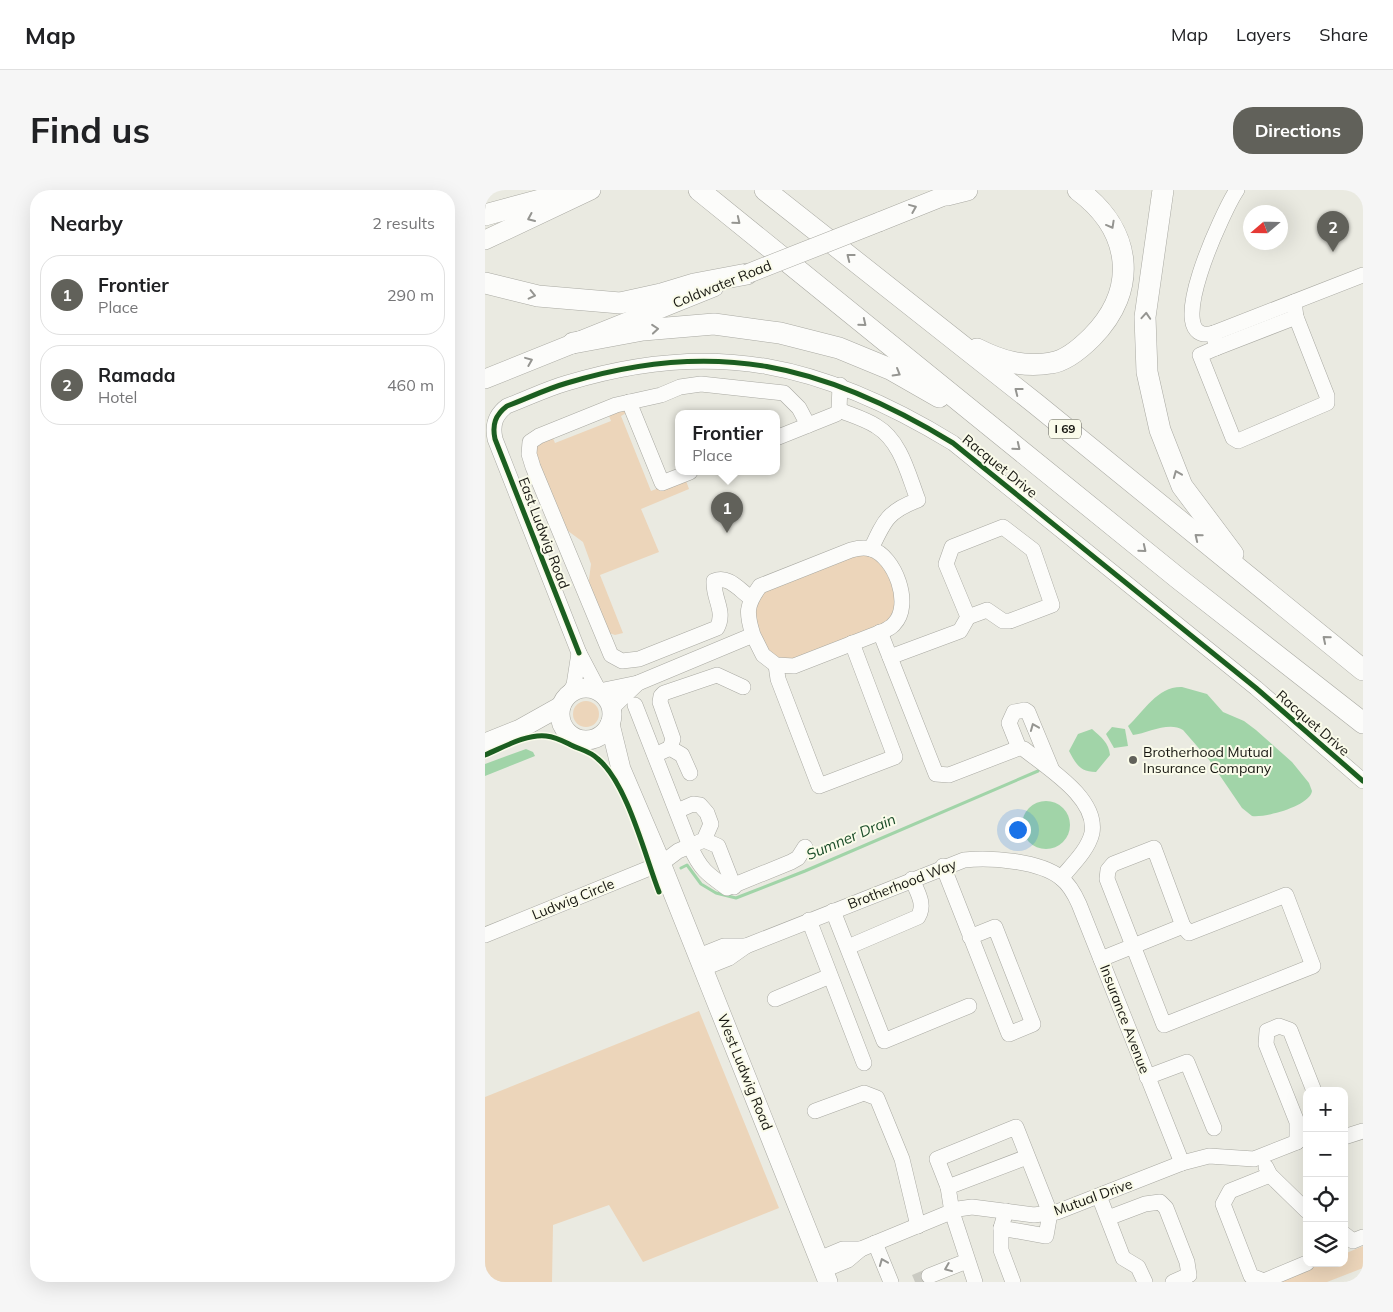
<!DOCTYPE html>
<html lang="en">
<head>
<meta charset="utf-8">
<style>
	:root { --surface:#fff; --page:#f6f6f6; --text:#202124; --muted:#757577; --line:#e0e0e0; --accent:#61615a }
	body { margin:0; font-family:Mulish,sans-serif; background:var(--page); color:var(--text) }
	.controls { position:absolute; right:15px; bottom:15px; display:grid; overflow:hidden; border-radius:10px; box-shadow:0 5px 20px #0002 }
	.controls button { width:45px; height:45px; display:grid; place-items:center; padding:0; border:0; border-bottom:1px solid var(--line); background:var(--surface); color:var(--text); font:25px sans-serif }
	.compass { position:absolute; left:758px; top:15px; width:45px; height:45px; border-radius:50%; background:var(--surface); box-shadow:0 5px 20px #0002; rotate:250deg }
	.you { position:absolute; left:532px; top:639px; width:18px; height:18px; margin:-12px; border:4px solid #fff; border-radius:50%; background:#1a73e8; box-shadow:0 0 0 8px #1a73e833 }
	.badge { display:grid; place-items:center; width:32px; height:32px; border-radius:50%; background:var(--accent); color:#fff; font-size:16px; font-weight:700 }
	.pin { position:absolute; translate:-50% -41px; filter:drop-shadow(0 1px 2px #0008) }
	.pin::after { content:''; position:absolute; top:26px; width:18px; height:15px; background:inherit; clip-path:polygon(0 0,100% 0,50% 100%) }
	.popup { position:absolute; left:190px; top:220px; width:105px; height:65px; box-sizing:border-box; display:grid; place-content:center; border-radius:10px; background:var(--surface); filter:drop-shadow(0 1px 4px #0005); font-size:16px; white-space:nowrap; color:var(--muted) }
	.popup b { font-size:19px; color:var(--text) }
	.popup::after { content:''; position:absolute; left:50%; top:100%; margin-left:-10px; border:10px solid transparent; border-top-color:var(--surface) }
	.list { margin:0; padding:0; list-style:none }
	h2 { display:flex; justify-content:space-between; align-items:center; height:65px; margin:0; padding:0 20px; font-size:21px }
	h2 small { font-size:16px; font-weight:400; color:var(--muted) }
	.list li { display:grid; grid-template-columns:32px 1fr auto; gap:15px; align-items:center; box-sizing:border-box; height:80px; margin:0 10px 10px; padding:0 10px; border:1px solid var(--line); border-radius:20px }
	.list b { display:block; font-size:19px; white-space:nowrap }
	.list p { margin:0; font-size:16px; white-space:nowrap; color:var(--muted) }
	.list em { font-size:16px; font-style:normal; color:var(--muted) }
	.icon { flex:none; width:28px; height:28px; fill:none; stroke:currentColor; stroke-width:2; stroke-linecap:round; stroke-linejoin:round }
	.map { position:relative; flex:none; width:878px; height:1092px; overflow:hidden; border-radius:20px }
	header { display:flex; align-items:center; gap:30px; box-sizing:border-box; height:70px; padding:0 25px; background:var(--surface); border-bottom:1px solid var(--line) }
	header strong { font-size:24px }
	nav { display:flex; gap:28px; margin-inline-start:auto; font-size:18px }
	.intro { display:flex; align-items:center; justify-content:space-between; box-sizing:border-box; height:120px; padding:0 30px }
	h1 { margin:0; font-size:35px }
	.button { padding:12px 22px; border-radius:20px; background:var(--accent); color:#fff; font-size:18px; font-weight:700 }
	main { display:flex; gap:30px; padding:0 30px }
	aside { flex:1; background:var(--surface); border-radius:20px; box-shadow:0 5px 20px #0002 }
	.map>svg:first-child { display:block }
	.green { fill:#ecd5ba }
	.water { fill:#a1d4a8 }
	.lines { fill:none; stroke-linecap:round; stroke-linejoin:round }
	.stream { stroke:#a1d4a8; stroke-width:3 }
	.minor-tunnel { stroke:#cacac2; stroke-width:15; stroke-dasharray:15 8; stroke-linecap:butt }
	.minor-casing { stroke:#a9a9a2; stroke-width:16 }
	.major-casing { stroke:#a9a9a2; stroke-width:20 }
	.highway-casing { stroke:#a9a9a2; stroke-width:22 }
	.minor { stroke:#fcfcfa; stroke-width:15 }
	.major { stroke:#fcfcfa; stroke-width:19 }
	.highway { stroke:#fcfcfa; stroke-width:21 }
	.major-bridge-casing { stroke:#a9a9a2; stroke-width:20; stroke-linecap:butt }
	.major-bridge { stroke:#fcfcfa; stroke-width:19 }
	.cycleway-casing { stroke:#fafbea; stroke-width:8 }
	.cycleway { stroke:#1b5e20; stroke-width:5 }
	.oneway { stroke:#959591 }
	.poi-dot { fill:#61615a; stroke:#fafbea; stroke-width:2 }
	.labels { text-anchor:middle; stroke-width:4; stroke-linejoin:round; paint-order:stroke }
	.shield { fill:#fafbea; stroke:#5b5b52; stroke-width:1 }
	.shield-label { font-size:12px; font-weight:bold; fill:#171711 }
	.street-label { font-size:14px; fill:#171711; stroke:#fafbea }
	.poi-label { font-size:14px; fill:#171711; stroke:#fafbea; text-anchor:start }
	.water-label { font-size:15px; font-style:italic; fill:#194c27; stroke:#fafbea }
</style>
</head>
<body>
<header>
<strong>Map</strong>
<nav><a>Map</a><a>Layers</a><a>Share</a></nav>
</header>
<div class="intro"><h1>Find us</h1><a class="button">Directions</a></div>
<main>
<aside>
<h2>Nearby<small>2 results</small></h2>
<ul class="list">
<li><span class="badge">1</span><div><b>Frontier</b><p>Place</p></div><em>290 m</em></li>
<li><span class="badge">2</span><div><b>Ramada</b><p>Hotel</p></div><em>460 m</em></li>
</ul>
</aside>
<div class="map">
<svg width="878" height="1092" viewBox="0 0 878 1092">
	<rect width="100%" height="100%" fill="#eaeae1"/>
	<!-- green -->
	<g class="green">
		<path d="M139 217 143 222 136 226 166 301 200 288 204 299 156 319 174 362 115 385 138 443 130 445 124 443 103 397 106 374 98 352 79 338 50 263V257L67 246 70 253 126 231 123 223Z"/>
		<path d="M369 365H385C400 374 415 399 411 417 410 422 406 427 403 432L307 471 296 470 284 462 268 428 271 412 280 402Z"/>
		<circle cx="101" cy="524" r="13"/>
		<path d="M214 821 294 1018 158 1072 124 1015 68 1035 67 1092H0V907Z"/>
		<path d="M878 1056V1078L842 1092H790L837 1073H859V1064Z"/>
	</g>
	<!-- water -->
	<g class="water">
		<path d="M697 497 722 504 738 522 759 531 771 540 807 572 824 593 827 601C825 616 780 628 767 626L757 618 725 571 698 540C684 531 663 543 648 545L643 536C659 521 673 496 697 497Z"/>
		<path d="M627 537 640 539 643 556 629 558 621 544Z"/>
		<path d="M607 539C616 547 624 553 625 565L611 582C595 582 591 574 584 561L593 544Z"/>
		<path d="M41 559 48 562 50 566 0 586V574Z"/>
		<circle cx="561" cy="635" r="24"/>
	</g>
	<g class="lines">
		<!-- stream -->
		<path class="stream" d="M196 678 202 675 216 694 231 703 251 708 320 681 553 581"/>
		<!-- minor-tunnel -->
		<path class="minor-tunnel" d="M430 1092 444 1086"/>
		<defs>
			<g id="minor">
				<path d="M752 0C740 17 673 158 729 143L878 85"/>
				<path d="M729 143 731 158 715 165 748 248 753 251 842 213V206L811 127 809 112"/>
				<path d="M731 158 811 127"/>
				<path d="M144 212 177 293 205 282"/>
				<path d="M354 220C366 225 380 229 391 236 416 251 423 284 433 310 403 321 399 331 386 359"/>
				<path d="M291 248 351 224 354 220 355 195"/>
				<path d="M266 408C254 400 244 385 229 391 228 409 241 421 232 438L154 469 137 471 126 465 48 277 44 264 45 252 54 246 131 215 176 205 195 197 216 194 299 203 314 218 323 235"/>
				<path d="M395 442 451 584 464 585 534 558 539 559C562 578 613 608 607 643 603 660 587 675 576 688"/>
				<path d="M94 463 10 249C7 235 10 225 22 216 41 209 61 199 82 193 229 148 339 174 468 253L771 498 878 591"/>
				<path d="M405 467 475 441 483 427 461 374 467 357 518 337 548 360 567 415 525 431H518L502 420 483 427"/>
				<path d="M291 475 293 489 334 596 410 567 367 453"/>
				<path d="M153 493 268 445 278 465 291 475 309 476 399 441C402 439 407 437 409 434 428 415 410 366 386 359 379 357 373 358 366 360L275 396C261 415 261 423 268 445"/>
				<path d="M83 505 89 495 94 463 114 501 153 493 130 515 127 524"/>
				<path d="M150 515 205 656 219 650 226 634 222 623 215 615 208 614 192 621"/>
				<path d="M185 558 197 565 205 583"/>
				<path d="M534 558 524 533 529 522 540 520 543 522 567 580"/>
				<path d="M170 565 185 558 188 549 175 512 176 506 179 503 232 485 258 497"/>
				<path d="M219 650 233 656 249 697"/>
				<path d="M669 658 698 736 704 743 801 705 828 776 679 835 622 689 623 680 628 674Z"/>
				<path d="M458 676 524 844 548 834 510 737 485 747"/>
				<path d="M348 721 399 851 484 816"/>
				<path d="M324 730 379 873"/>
				<path d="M0 745 177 673 193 661 205 656C215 679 222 684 242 698L306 672 313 668 320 657"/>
				<path d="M261 756 479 670C506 667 555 671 576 688 585 695 590 705 594 714L697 973"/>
				<path d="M363 757 433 727C441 714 432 702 427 689"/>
				<path d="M214 766 239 756H261L244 768 219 778"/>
				<path d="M616 769 698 736"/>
				<path d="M290 809 345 786"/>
				<path d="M662 887 702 872 729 938"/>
				<path d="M330 921 379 903 392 908 417 969 433 1036"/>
				<path d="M859 947 878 941"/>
				<path d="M812 952V932L781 854 782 841 794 836 805 840 829 901"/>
				<path d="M781 977 785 985 822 1021"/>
				<path d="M785 985 745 1001 738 1014 766 1086 779 1091 822 1073"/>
				<path d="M463 997 542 967"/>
				<path d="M614 1006 638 1068 653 1077 660 1092"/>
				<path d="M623 1028 660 1014 675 1012 681 1018 702 1072 704 1085 688 1092"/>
				<path d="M516 1038V1060L528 1092"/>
				<path d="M859 1044 868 1051 878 1047"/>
				<path d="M390 1053 406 1092"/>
				<path d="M376 1059 473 1019 487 1017 549 1025 572 1022 697 973 724 966 769 969 812 952"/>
				<path d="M334 1069 358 1059H376L363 1070 339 1080"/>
				<path d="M444 1086 482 1071"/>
				<path d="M490 1092 467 1022 463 997 452 969 531 937 565 1023 561 1046 516 1038 521 1021"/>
			</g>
			<g id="major">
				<path d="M394 32 474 0"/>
				<path d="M0 50 106 0"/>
				<path d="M0 189 229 97"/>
				<circle cx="101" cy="524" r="26"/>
				<path d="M125 534 136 579 174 668 343 1092"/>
				<path d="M0 553 35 539 76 516"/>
			</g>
			<g id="highway">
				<path d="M214 0 694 389 878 533"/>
				<path d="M280 0 551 214 878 480"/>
				<path d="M678 0 660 127 662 182 675 240 697 296 748 364"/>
				<path d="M462 5 482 0"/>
				<path d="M0 25 92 0"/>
				<path d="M0 93 53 106 135 113 176 104 209 94 262 84"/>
				<path d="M88 153 158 140 229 134 295 143 354 158 405 179 454 207"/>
				<path d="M492 159C516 171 539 178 566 173 581 171 596 158 607 147 654 99 647 40 593 0"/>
			</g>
		</defs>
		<!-- minor casing -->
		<use href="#minor" class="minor-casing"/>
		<!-- major casing -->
		<use href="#major" class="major-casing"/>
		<!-- highway casing -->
		<use href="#highway" class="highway-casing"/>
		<!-- minor -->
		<use href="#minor" class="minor"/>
		<!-- major -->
		<use href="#major" class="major"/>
		<!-- highway -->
		<use href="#highway" class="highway"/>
		<defs>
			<path id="major-bridge" d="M262 84 394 32"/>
		</defs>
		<!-- major-bridge casing -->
		<use href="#major-bridge" class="major-bridge-casing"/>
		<!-- major-bridge -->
		<use href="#major-bridge" class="major-bridge"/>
		<defs>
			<g id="cycleway">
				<path d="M94 463 10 249C7 235 10 225 22 216 41 209 61 199 82 193 229 148 339 174 468 253L771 498 878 591"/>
				<path d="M0 565C19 557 41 544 61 546 71 547 78 551 86 555 96 560 105 561 113 569 142 593 160 666 174 702"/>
			</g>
		</defs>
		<!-- cycleway casing -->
		<use href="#cycleway" class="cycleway-casing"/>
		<!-- cycleway -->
		<use href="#cycleway" class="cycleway"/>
	</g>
	<!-- one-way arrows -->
	<defs><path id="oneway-chevron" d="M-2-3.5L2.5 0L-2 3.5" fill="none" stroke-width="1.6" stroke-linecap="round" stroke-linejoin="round" transform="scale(1.25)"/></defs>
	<g class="oneway">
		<use href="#oneway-chevron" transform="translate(428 18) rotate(-22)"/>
		<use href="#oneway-chevron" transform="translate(46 28) rotate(156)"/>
		<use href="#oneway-chevron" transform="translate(252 31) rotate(39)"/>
		<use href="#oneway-chevron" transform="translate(626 35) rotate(61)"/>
		<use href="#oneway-chevron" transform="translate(365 67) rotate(-142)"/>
		<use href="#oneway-chevron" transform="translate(47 105) rotate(13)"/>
		<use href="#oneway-chevron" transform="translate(661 126) rotate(-86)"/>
		<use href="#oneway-chevron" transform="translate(378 133) rotate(39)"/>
		<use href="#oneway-chevron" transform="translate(170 139) rotate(-5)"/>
		<use href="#oneway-chevron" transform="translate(44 171) rotate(-22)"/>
		<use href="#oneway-chevron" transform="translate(412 183) rotate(30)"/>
		<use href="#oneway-chevron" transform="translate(533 201) rotate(-142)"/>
		<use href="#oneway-chevron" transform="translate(532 257) rotate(39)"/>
		<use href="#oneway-chevron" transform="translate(692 284) rotate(-112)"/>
		<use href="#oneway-chevron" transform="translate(713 347) rotate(-141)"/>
		<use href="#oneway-chevron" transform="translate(658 359) rotate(39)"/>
		<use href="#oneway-chevron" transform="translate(841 449) rotate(-140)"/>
		<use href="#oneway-chevron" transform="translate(549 537) rotate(-112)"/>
		<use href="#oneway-chevron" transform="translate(398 1072) rotate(-112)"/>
		<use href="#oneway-chevron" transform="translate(463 1078) rotate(158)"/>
	</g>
	<!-- markers -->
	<circle class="poi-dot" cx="648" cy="570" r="5"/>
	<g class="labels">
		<!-- shield labels -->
		<rect class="shield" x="564" y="229.5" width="32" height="19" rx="4"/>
		<g class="shield-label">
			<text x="580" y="243">I 69</text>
		</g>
		<!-- street labels -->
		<g class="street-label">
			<text transform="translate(237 94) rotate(-22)" y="5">Coldwater Road</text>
			<text transform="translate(515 276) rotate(39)" y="5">Racquet Drive</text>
			<text transform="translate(59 343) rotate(69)" y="5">East Ludwig Road</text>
			<text transform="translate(828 533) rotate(41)" y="5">Racquet Drive</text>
			<text transform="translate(417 694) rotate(-21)" y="5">Brotherhood Way</text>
			<text transform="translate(88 709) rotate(-22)" y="5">Ludwig Circle</text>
			<text transform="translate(640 829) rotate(69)" y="5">Insurance Avenue</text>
			<text transform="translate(260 882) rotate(68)" y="5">West Ludwig Road</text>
			<text transform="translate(608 1007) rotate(-20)" y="5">Mutual Drive</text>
		</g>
		<!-- poi labels -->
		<g class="poi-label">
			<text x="658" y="567">Brotherhood Mutual<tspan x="658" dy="16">Insurance Company</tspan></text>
		</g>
		<!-- water labels -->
		<g class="water-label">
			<text transform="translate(366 647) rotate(-23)" y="5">Sumner Drain</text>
		</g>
	</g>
</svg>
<div class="controls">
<button>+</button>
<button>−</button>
<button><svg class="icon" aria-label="locate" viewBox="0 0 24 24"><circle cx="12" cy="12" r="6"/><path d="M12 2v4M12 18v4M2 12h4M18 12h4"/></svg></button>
<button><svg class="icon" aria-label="layers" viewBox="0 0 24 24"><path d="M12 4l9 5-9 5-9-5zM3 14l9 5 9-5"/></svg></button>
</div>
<svg class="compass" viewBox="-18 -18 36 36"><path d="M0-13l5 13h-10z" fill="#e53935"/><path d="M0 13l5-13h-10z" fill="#757577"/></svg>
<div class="you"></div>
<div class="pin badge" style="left:242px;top:343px">1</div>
<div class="popup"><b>Frontier</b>Place</div>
<div class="pin badge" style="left:848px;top:62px">2</div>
</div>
</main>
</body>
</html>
